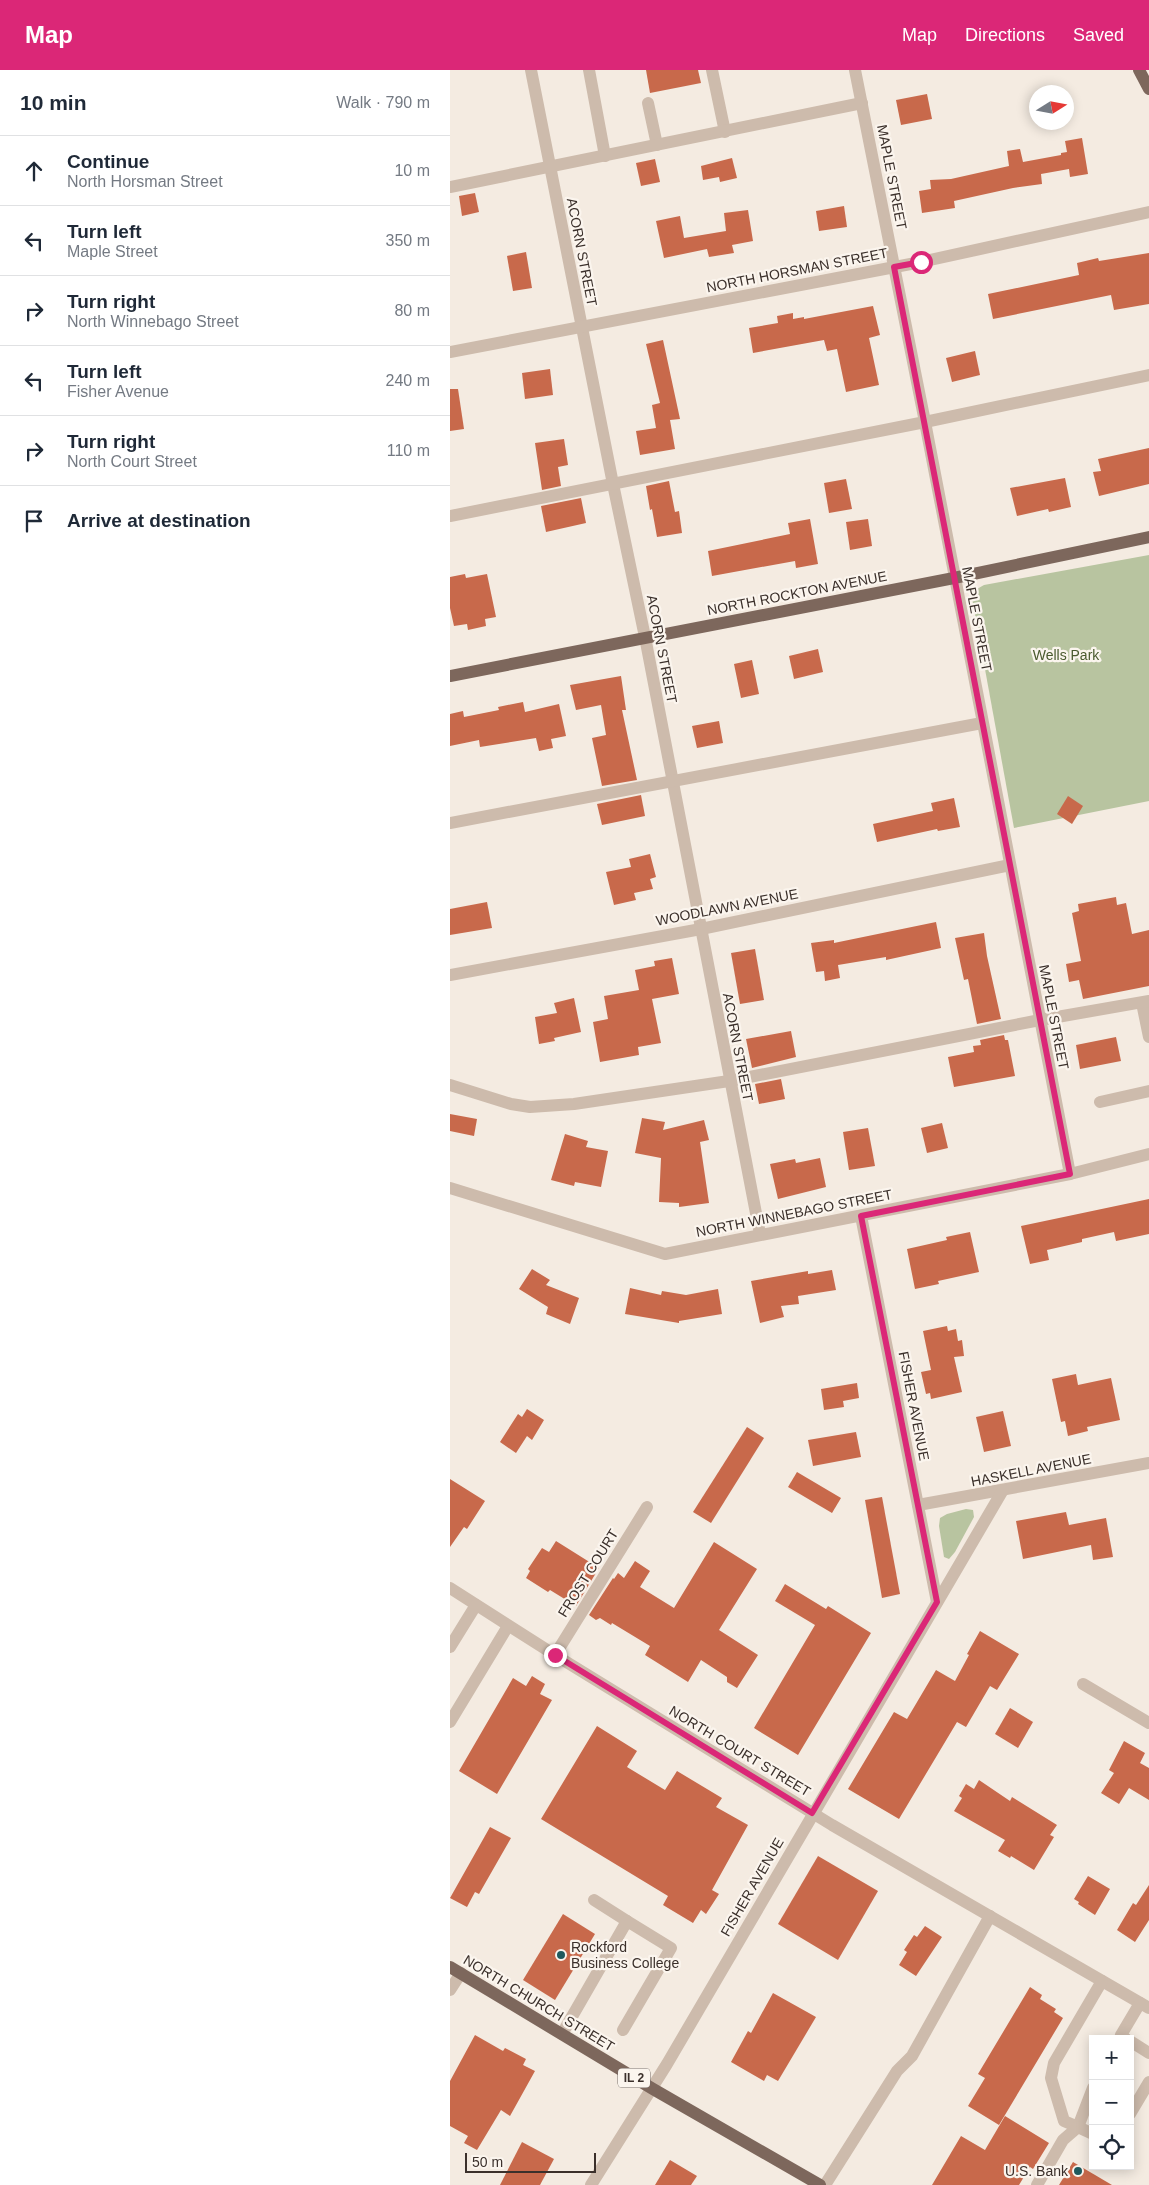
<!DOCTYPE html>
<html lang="en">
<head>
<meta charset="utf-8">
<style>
	:root { --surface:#fff; --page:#f6f6f7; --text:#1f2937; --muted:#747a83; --line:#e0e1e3; --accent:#db2777 }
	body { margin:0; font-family:Arial,sans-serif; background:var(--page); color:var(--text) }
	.controls { position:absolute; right:15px; bottom:15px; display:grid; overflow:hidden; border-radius:0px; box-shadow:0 2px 12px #0003 }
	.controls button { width:45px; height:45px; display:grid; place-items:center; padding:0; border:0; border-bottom:1px solid var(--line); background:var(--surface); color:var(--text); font:25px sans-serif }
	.compass { position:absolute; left:579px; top:15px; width:45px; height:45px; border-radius:50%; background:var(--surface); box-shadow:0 2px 12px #0003; rotate:79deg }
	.scale { position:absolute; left:15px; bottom:12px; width:131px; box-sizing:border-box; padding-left:5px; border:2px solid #3b302b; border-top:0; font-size:14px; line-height:18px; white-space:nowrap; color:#3b302b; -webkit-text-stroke:4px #fbf5ee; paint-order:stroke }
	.stop { position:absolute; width:15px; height:15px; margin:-11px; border:4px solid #db2777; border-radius:50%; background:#fff }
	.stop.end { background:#db2777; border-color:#fff; box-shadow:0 1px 5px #0008 }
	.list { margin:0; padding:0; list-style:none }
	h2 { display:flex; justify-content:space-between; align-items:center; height:65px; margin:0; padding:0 20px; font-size:21px }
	h2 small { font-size:16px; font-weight:400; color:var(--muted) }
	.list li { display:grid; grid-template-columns:32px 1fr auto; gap:15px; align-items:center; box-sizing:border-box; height:70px; padding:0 20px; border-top:1px solid var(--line) }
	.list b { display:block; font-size:19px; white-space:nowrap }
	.list p { margin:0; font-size:16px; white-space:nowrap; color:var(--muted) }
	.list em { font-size:16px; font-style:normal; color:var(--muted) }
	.icon { flex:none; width:28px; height:28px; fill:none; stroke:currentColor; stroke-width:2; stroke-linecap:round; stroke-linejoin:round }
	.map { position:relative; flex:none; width:699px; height:2115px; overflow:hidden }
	header { display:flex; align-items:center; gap:30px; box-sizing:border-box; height:70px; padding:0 25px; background:var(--accent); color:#fff }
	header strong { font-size:24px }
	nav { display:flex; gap:28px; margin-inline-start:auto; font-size:18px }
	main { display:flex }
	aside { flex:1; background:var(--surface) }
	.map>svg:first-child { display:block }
	.green { fill:#b8c4a0 }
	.building { fill:#c8694b }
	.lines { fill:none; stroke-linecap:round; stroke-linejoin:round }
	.minor { stroke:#cdbbac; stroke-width:12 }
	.major { stroke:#7d675c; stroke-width:12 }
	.route { stroke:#db2777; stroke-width:6 }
	.poi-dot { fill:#1f5a5e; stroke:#fbf5ee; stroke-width:2 }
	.labels { text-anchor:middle; stroke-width:4.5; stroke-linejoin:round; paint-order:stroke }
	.shield { fill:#fbf5ee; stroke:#756b66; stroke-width:1 }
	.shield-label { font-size:12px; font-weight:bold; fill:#3b302b }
	.street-label { font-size:14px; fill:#3b302b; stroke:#fbf5ee }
	.park-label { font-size:14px; fill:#4a5a2e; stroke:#fbf5ee }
	.poi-label { font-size:14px; fill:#3b302b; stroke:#fbf5ee; text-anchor:start }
</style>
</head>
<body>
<header>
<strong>Map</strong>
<nav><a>Map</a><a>Directions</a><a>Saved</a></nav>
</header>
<main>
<aside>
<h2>10 min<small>Walk · 790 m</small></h2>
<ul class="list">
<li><svg class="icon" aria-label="ahead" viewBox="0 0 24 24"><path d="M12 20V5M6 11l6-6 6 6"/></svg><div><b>Continue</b><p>North Horsman Street</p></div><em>10 m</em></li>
<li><svg class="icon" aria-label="left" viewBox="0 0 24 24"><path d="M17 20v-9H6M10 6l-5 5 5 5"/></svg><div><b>Turn left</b><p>Maple Street</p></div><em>350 m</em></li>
<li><svg class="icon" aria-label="right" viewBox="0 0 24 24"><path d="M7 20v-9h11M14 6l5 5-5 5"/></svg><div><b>Turn right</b><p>North Winnebago Street</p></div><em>80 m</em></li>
<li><svg class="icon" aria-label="left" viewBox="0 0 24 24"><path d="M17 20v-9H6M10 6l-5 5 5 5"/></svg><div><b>Turn left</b><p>Fisher Avenue</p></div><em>240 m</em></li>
<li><svg class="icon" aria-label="right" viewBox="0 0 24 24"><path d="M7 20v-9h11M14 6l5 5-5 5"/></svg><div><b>Turn right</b><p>North Court Street</p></div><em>110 m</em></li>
<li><svg class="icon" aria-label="arrive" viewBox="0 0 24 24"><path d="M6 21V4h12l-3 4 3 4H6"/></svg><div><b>Arrive at destination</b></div></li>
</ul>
</aside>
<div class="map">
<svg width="699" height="2115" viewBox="0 0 699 2115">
	<rect width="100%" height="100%" fill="#f4ebe1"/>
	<!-- green -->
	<g class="green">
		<path d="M699 485V731L564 758 522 528 527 519 534 515Z"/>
		<path d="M516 1439 523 1440 524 1447 505 1482 499 1489 494 1487 489 1456 490 1448 497 1444Z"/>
	</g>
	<!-- building -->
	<g class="building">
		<path d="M196 0H248L251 13 200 23Z"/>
		<path d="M477 24 482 49 451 55 446 30Z"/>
		<path d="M632 68 638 104 620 107 619 99 591 104 592 114 563 118 504 131 505 138 472 143 469 121 481 119 480 110 501 109 559 96 557 81 570 79 573 92 611 85V83L617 82 615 71Z"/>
		<path d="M282 88 287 108 270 112 269 107 253 110 251 96Z"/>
		<path d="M205 89 210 112 191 116 186 93Z"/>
		<path d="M25 123 29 142 12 146 9 126Z"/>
		<path d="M394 136 397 157 369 161 366 141Z"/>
		<path d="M298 140 303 171 282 175 284 183 259 187 257 179 214 188 206 151 230 146 234 168 276 161 274 143Z"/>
		<path d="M76 182 82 218 63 221 57 186Z"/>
		<path d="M699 183V234L664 240 661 225 543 249 538 224 629 205 627 193 648 188 649 191Z"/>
		<path d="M423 236 430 265 419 268 429 315 396 322 387 279 377 281 374 270 303 283 299 258 328 253 327 246 343 243V249L354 247V249Z"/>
		<path d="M213 270 230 349 220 350 225 379 190 385 186 361 206 358 202 335 210 333 196 274Z"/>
		<path d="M525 281 530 305 502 312 496 288Z"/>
		<path d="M100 299 103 325 75 329 72 303Z"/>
		<path d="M0 319H8L14 359 0 361Z"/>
		<path d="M114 369 118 395 108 397 111 416 92 420 85 373Z"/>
		<path d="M699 378V414L649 426 643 402 651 401 648 389Z"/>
		<path d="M615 408 621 437 599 442 598 439 567 446 560 418Z"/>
		<path d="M396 409 402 439 379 443 374 413Z"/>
		<path d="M219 411 225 442 229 441 232 463 207 467 202 439 200 440 196 416Z"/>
		<path d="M131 428 136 453 96 462 91 436Z"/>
		<path d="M360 449 368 494 346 498 345 491 262 506 258 481 340 464 338 453Z"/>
		<path d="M418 449 422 476 400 480 396 452Z"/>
		<path d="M15 504 16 508 37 504 46 547 35 549 36 556 18 560 17 554 4 556 0 538V507Z"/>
		<path d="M368 579 373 602 344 609 339 586Z"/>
		<path d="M302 590 309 624 291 628 284 594Z"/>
		<path d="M171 606 176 640H172L187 710 152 716 142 668 156 665 151 635 126 640 120 615Z"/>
		<path d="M73 632 75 642 109 634 116 666 101 669 103 678 89 681 86 668 30 677 29 670 0 676V644L13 641 14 647 49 640 48 637Z"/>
		<path d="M269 651 273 673 247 678 242 656Z"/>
		<path d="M191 725 195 746 152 755 147 734Z"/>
		<path d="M618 726 633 736 622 754 607 744Z"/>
		<path d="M504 728 510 757 488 761 487 759 427 772 423 754 483 741 481 733Z"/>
		<path d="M200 784 206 807 200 809 203 819 184 823 186 830 164 835 156 802 181 797 179 789Z"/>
		<path d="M666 827 667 835 676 833 682 864 699 860V916L633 929 629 910 619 912 616 894 631 891 622 843 629 841 628 834Z"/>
		<path d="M37 832 42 858 0 865V839Z"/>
		<path d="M486 852 491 878 436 890V887L388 895 390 908 375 911 374 901 366 902 361 873 384 870V873Z"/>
		<path d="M534 863 537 886 551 949 527 954 518 909 514 910 505 868Z"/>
		<path d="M305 879 314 930 290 934 281 883Z"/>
		<path d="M222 888 229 924 202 929 211 973 188 977 189 985 150 992 143 952 158 949 154 926 189 920 185 900 205 896 204 891Z"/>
		<path d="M124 928 131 962 104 968 105 971 89 974 85 947 107 943 104 933Z"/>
		<path d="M341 961 346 987 302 998 296 969Z"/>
		<path d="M554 965 555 970H558L565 1006 504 1017 498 987 524 982 523 976 531 975 530 970Z"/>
		<path d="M666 967 671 991 630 999 626 975Z"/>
		<path d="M331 1009 335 1029 309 1034 305 1014Z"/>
		<path d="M0 1044 27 1049 24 1066 0 1061Z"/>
		<path d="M192 1048 215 1052 213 1060 254 1050 259 1070 250 1072 259 1133 229 1137V1133L209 1132 211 1088 185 1083Z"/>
		<path d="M492 1053 498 1078 477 1083 471 1058Z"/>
		<path d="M418 1058 425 1096 399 1100 393 1062Z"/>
		<path d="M115 1064 138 1071 136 1077 158 1081 151 1117 125 1112 124 1116 101 1110Z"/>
		<path d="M370 1088 376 1117 328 1129 320 1094 345 1089 346 1093Z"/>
		<path d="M699 1129V1164L666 1171 664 1162 632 1169V1172L597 1180 599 1190 580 1194 571 1156Z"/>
		<path d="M520 1162 529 1202 488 1211 489 1214 465 1219 457 1179 497 1170 496 1167Z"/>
		<path d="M82 1199 100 1210 96 1215 129 1228 120 1254 96 1244 98 1237 69 1219Z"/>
		<path d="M382 1200 386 1220 348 1226 349 1234 331 1236 334 1247 310 1253 301 1211 358 1201V1204Z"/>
		<path d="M180 1218 211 1225 212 1221 236 1225 268 1219 272 1244 229 1251V1253L175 1244Z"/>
		<path d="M497 1256 498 1261 506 1259 508 1271 512 1270 514 1286 504 1287 512 1322 481 1329 480 1323 476 1324 471 1302 481 1300 473 1261Z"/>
		<path d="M626 1304 628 1315 661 1308 670 1350 637 1357 638 1361 618 1366 615 1351 611 1352 602 1309Z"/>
		<path d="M407 1313 409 1328 393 1331 394 1337 374 1340 371 1319Z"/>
		<path d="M77 1339 94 1350 82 1370 77 1366 66 1383 50 1372 68 1344 72 1347Z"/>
		<path d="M553 1341 561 1376 534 1382 526 1347Z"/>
		<path d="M297 1357 314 1368 261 1453 243 1442Z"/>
		<path d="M406 1362 411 1387 363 1396 358 1370Z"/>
		<path d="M347 1402 391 1428 382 1443 338 1417Z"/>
		<path d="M0 1409 35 1431 17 1459 14 1457 0 1477Z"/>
		<path d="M432 1427 450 1524 432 1528 415 1430Z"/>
		<path d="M616 1442 619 1455 656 1448 663 1487 643 1490 641 1475 573 1489 566 1451Z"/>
		<path d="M106 1471 149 1498 126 1536 100 1520 98 1522 76 1508 80 1501 78 1499 92 1478 99 1482Z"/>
		<path d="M264 1472 307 1499 269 1560 308 1585 287 1618 277 1612V1607L251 1590 238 1612 195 1585 200 1576 162 1553 161 1555 150 1548 146 1550 139 1545 163 1508 164 1509 168 1503 174 1508 185 1491 200 1501 190 1517 224 1538Z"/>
		<path d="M335 1514 376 1539 378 1536 421 1563 348 1685 304 1658 365 1555 325 1531Z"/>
		<path d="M530 1561 569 1584 547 1620 540 1616 516 1657 507 1652 449 1749 398 1719 444 1642 457 1649 486 1600 505 1611 519 1585 517 1584Z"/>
		<path d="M82 1606 95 1614 90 1624 102 1630 47 1724 9 1701 63 1608 76 1616Z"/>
		<path d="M560 1638 583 1652 568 1678 545 1664Z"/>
		<path d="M147 1656 187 1681 177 1697 215 1720 227 1701 272 1728 266 1737 298 1755 262 1820 269 1824 256 1844 251 1840 243 1853 213 1835 218 1826 91 1749Z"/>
		<path d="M674 1671 695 1683 690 1693 699 1698V1730L679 1718 669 1734 651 1723 664 1703 659 1700Z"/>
		<path d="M529 1710 560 1731 562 1727 607 1755 600 1765 604 1767 584 1800 561 1786 560 1788 548 1781 555 1770 504 1741 512 1728 509 1726 516 1714 524 1719Z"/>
		<path d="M40 1757 61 1768 29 1824 25 1822 17 1837 0 1828Z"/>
		<path d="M368 1786 428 1821 388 1890 328 1854Z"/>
		<path d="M638 1806 660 1819 645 1845 628 1834 629 1832 624 1829Z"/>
		<path d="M699 1815V1850L685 1872 667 1860 683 1833 686 1835Z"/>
		<path d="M113 1844 145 1864 105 1930 73 1910Z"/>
		<path d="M475 1856 492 1867 466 1906 449 1895 457 1882 454 1880 464 1865 467 1867Z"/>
		<path d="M580 1917 592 1925 590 1929 606 1939 604 1942 613 1948 549 2055 518 2036 535 2008 528 2004Z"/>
		<path d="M323 1923 366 1947 328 2011 317 2005 314 2011 281 1992 298 1961 301 1963Z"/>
		<path d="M25 1965 53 1981 55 1978 76 1989 73 1995 85 2001 60 2046 51 2040 27 2080 14 2073 18 2066 0 2056V2011Z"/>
		<path d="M555 2046 599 2073 583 2099 580 2097 569 2115H482L511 2066 535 2080Z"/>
		<path d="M72 2072 104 2089 90 2115H50Z"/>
		<path d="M220 2090 247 2106 241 2115H205Z"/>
		<path d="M623 2092 662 2115H609Z"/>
	</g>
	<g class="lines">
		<!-- minor -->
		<g class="minor">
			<path d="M81 0 163 414 195 567 310 1164"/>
			<path d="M139 0 155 86"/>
			<path d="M262 0 275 62"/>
			<path d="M405 0 475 352 620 1104"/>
			<path d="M198 33 207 75"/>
			<path d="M0 117 412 33"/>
			<path d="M0 282 471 192 699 142"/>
			<path d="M0 446 475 352 699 305"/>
			<path d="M0 753 532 653"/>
			<path d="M0 905 251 859 560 795"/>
			<path d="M692 933 699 967"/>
			<path d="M0 1015 61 1034 80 1037 124 1034 279 1011 590 950 699 931"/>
			<path d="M650 1032 699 1021"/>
			<path d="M0 1118 215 1184 620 1104 699 1084"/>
			<path d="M411 1146 487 1532"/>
			<path d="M468 1435 699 1393"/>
			<path d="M0 1518 105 1585 382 1755 699 1938"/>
			<path d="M0 1577 26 1535"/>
			<path d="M105 1585 197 1437"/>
			<path d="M633 1614 699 1653"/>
			<path d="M0 1652 58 1556"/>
			<path d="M144 1830 177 1851"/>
			<path d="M0 1920 11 1903"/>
			<path d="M112 1964 177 1851 221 1878 173 1960"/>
			<path d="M676 1969 671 1965 690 1933"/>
			<path d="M680 1971 699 1983"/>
			<path d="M643 2018 628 2057 614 2051 601 2008 604 1993 652 1911"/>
			<path d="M680 2044 699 2012"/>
			<path d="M141 2115 217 1994 553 1420"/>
			<path d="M375 2115 447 2001 462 1986 540 1846"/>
			<path d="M587 2115 613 2070 628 2057 643 2064"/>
		</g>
		<!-- major -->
		<g class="major">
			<path d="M689 0 699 19"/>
			<path d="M0 606 504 508 699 467"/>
			<path d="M0 1897 203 2019 370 2115"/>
		</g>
	</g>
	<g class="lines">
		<!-- route -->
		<path class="route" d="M105 1585 362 1743 487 1532 411 1146 620 1104 444 197 471 192"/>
	</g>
	<!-- markers -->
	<g class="poi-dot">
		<circle cx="111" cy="1885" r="5"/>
		<circle cx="628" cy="2101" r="5"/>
	</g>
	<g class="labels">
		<!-- shield labels -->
		<rect class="shield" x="168" y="1998.5" width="32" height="19" rx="4"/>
		<g class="shield-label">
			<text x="184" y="2012">IL 2</text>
		</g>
		<!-- street labels -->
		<g class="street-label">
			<text transform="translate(442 107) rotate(79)" y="5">MAPLE STREET</text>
			<text transform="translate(132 182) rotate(79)" y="5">ACORN STREET</text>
			<text transform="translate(347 200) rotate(-11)" y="5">NORTH HORSMAN STREET</text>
			<text transform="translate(347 523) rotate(-11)" y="5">NORTH ROCKTON AVENUE</text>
			<text transform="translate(527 549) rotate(79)" y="5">MAPLE STREET</text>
			<text transform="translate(212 579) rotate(79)" y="5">ACORN STREET</text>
			<text transform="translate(277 837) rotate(-11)" y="5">WOODLAWN AVENUE</text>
			<text transform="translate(604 947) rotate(79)" y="5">MAPLE STREET</text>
			<text transform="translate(288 977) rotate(79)" y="5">ACORN STREET</text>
			<text transform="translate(344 1143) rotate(-11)" y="5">NORTH WINNEBAGO STREET</text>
			<text transform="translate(464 1336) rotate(79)" y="5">FISHER AVENUE</text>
			<text transform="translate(581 1400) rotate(-11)" y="5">HASKELL AVENUE</text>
			<text transform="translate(138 1503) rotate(-58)" y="5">FROST COURT</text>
			<text transform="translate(290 1681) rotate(31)" y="5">NORTH COURT STREET</text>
			<text transform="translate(302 1817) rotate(-60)" y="5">FISHER AVENUE</text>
			<text transform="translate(89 1933) rotate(31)" y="5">NORTH CHURCH STREET</text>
		</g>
		<!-- park labels -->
		<g class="park-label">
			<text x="616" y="590">Wells Park</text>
		</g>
		<!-- poi labels -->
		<g class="poi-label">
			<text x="121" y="1882">Rockford<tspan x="121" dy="16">Business College</tspan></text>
			<text x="618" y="2106" text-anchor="end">U.S. Bank</text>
		</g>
	</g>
</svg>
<div class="controls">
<button>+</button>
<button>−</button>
<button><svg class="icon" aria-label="locate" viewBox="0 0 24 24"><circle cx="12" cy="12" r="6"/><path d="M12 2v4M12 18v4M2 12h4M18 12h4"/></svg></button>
</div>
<svg class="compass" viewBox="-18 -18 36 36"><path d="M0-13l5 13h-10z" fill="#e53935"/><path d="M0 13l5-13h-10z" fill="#747a83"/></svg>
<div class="scale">50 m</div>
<div class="stop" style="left:471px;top:192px"></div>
<div class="stop end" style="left:105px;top:1585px"></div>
</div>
</main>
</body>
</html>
